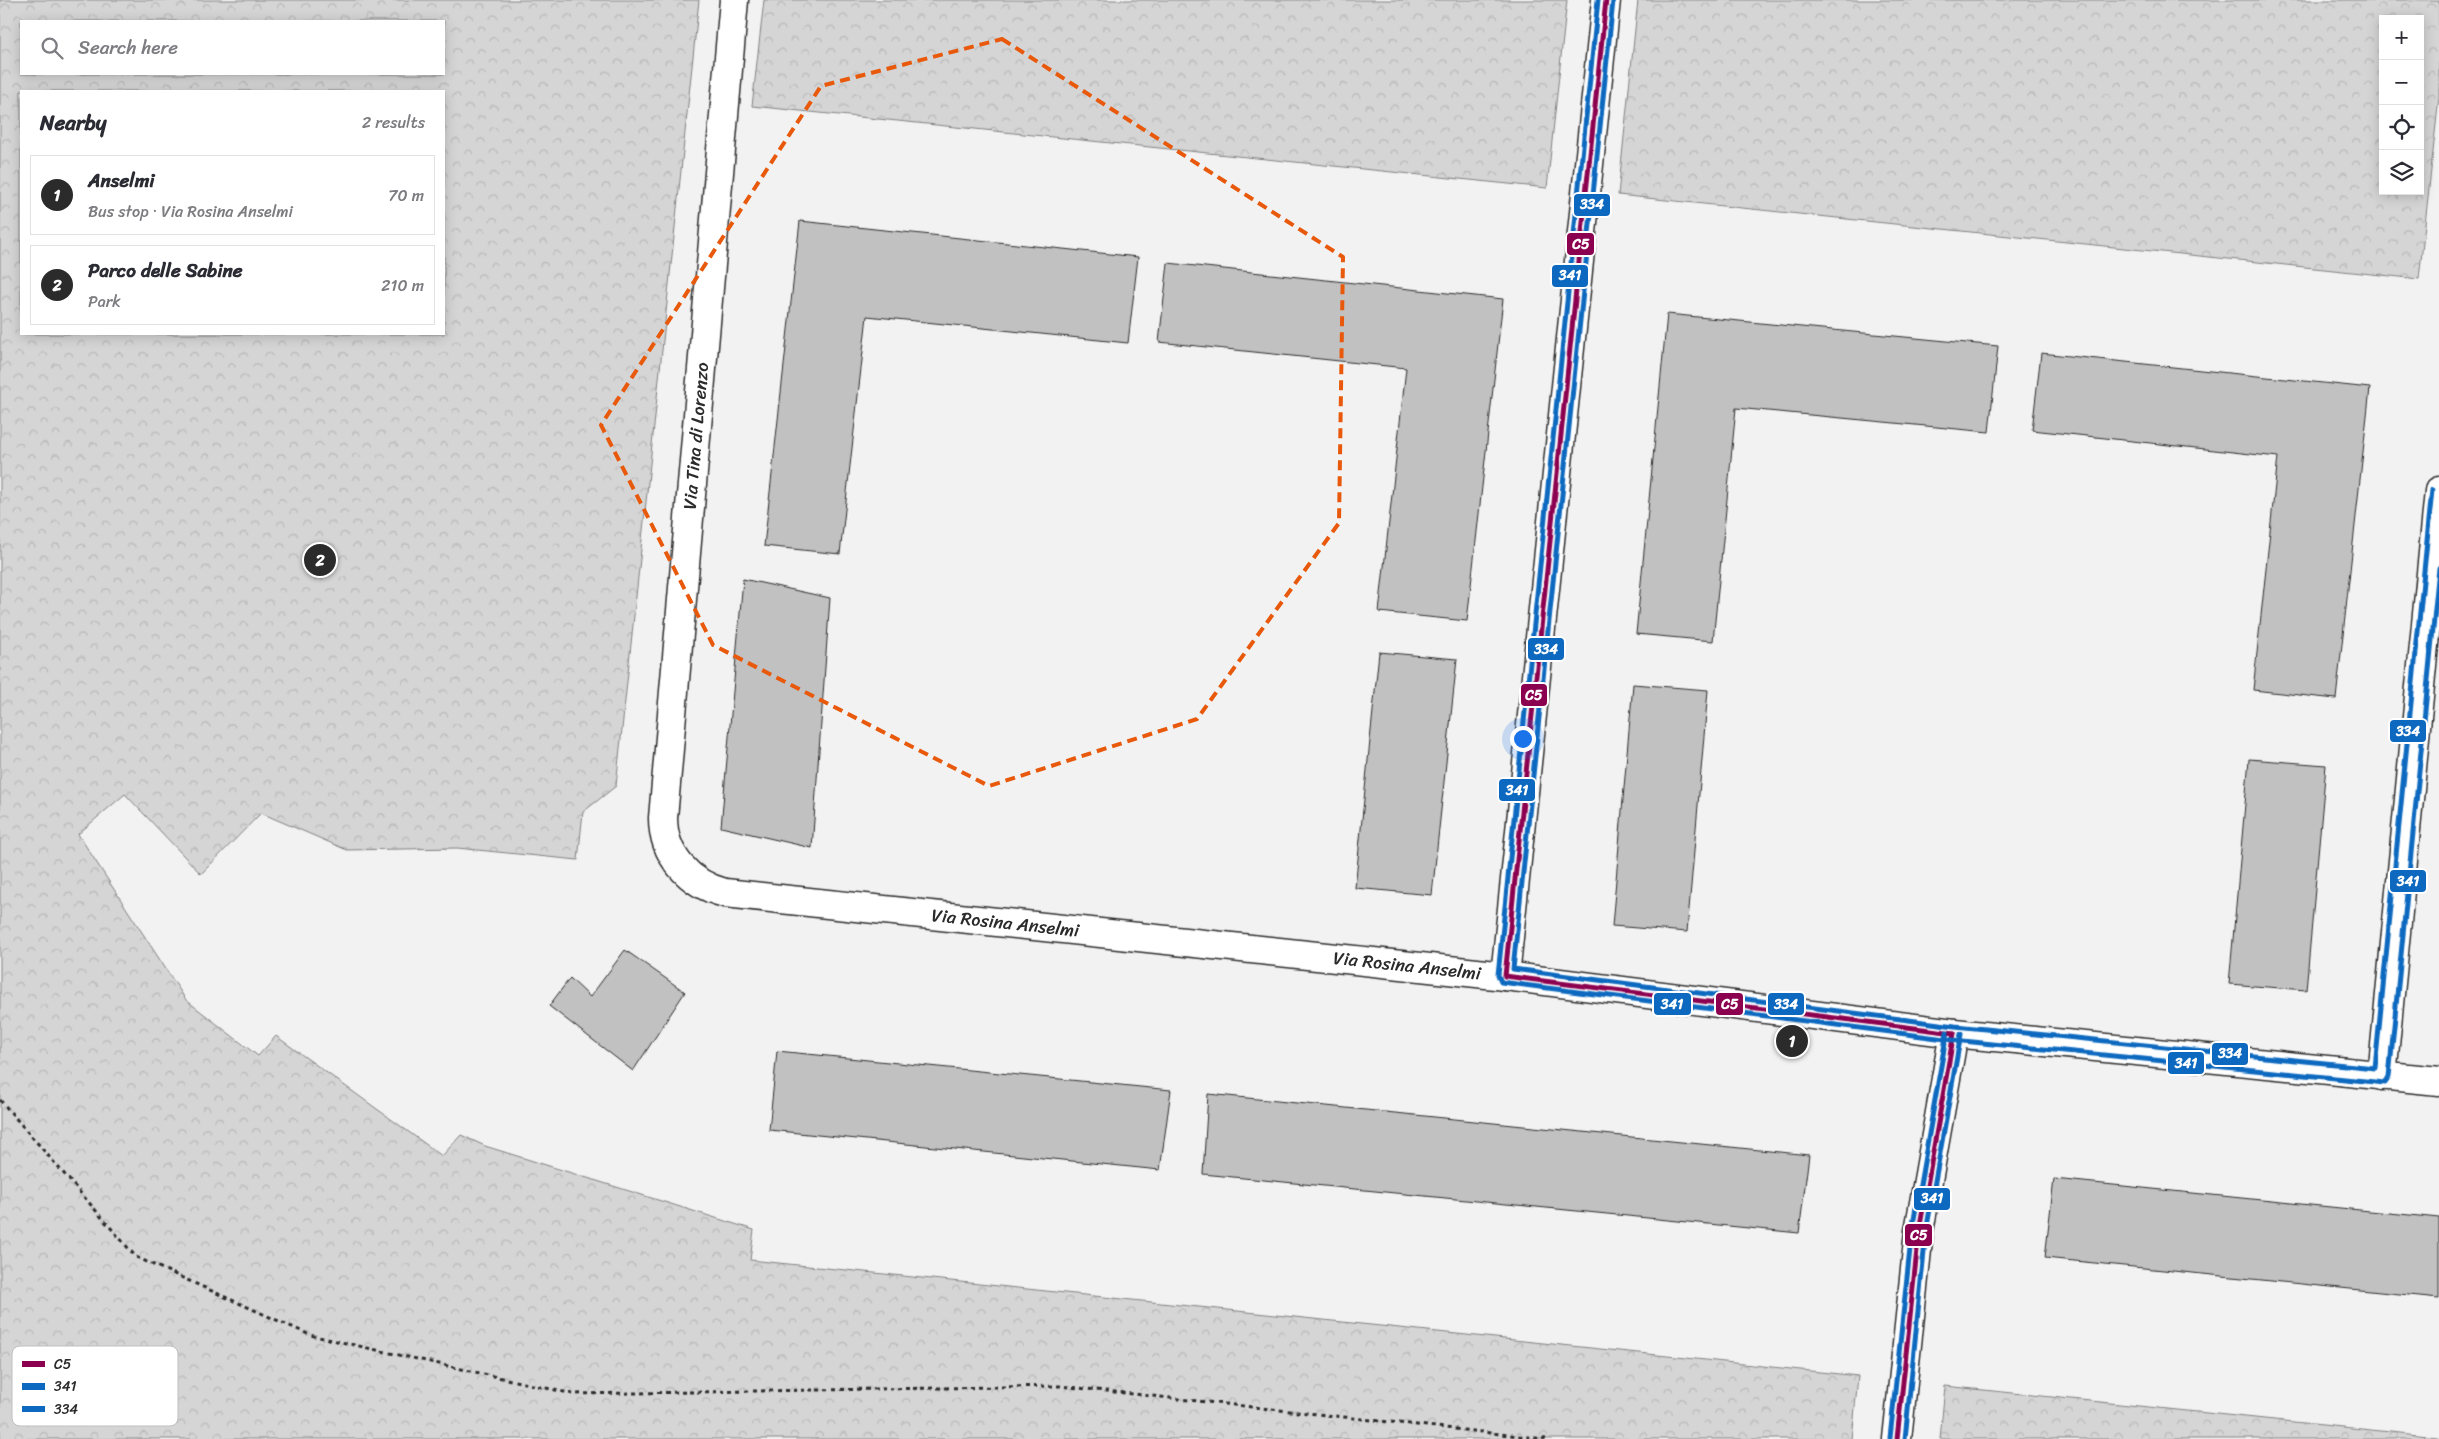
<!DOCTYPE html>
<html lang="en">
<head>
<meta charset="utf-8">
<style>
	:root { --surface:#fff; --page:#f7f7f7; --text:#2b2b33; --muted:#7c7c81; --line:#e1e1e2; --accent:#2b2b2b }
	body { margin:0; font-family:Sriracha,sans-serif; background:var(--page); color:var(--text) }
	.controls { position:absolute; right:15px; top:15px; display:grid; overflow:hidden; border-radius:0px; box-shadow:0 2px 12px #0003 }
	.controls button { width:45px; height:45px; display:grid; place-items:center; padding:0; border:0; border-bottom:1px solid var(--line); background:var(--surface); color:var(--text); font:25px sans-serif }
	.you { position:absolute; left:1522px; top:738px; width:18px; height:18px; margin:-12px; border:4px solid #fff; border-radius:50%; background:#1a73e8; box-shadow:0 0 0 8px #1a73e833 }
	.badge { display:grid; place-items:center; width:32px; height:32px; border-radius:50%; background:var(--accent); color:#fff; font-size:16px; font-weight:700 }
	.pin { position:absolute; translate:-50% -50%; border:2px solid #fff; box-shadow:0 1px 5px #0006 }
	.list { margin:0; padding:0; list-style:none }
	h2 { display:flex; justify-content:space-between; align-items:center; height:65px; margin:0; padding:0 20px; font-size:21px }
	h2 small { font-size:16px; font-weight:400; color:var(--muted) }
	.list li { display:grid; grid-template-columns:32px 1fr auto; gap:15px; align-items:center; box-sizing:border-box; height:80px; margin:0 10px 10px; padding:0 10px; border:1px solid var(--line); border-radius:0px }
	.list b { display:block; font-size:19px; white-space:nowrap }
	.list p { margin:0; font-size:16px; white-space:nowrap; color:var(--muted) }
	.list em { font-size:16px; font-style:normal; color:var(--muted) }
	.icon { flex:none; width:28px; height:28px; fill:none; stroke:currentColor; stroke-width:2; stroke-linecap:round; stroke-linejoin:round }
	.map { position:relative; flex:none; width:2439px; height:1439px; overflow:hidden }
	.search { position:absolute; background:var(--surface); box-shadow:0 2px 12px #0003; left:20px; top:20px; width:425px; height:55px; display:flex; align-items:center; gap:12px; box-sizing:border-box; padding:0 18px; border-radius:0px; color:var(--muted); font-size:19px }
	.panel { position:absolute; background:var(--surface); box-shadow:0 2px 12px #0003; left:20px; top:90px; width:425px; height:245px; border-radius:0px }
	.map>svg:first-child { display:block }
	.park { fill:url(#park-crowns); stroke:#808080; fill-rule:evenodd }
	.building { fill:#c1c1c1; stroke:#2b2b2b }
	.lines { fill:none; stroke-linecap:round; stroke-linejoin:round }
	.street-casing { stroke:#2b2b2b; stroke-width:31 }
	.path { stroke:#2b2b2b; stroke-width:3; stroke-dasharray:4 4; stroke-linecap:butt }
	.street { stroke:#fff; stroke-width:28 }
	.bus-1-casing { stroke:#fff; stroke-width:9 }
	.bus-2-casing { stroke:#fff; stroke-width:9 }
	.bus-3-casing { stroke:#fff; stroke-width:9 }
	.bus-1 { stroke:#8b004f; stroke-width:5 }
	.bus-2 { stroke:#0c69bf; stroke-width:5 }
	.bus-3 { stroke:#0c69bf; stroke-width:5 }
	.marked { fill:none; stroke:#e8590c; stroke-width:4; stroke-dasharray:10 6; stroke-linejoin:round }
	.labels { text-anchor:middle; stroke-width:4.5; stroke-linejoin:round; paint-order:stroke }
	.street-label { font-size:18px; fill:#2b2b2b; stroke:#fff }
	.key { fill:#fff; stroke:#bfbfbf; stroke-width:1 }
	.key-label { font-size:14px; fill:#2b2b2b }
	.line-badge { stroke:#fff; stroke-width:2 }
	.badge-label { font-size:14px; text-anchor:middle; font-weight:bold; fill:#fff }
</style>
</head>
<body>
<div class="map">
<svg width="2439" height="1439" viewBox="0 0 2439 1439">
	<defs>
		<pattern id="park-crowns" width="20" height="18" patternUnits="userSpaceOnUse" patternTransform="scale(1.25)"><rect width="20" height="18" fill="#d5d5d5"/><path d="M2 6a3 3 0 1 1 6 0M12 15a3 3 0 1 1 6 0" fill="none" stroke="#b7b7b7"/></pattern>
	</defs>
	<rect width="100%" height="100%" fill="#f2f2f2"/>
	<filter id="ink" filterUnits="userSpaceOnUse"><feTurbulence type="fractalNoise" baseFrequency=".02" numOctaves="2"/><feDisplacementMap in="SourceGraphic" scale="10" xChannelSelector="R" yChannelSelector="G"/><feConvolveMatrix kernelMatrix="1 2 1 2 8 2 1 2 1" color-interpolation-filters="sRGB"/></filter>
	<g filter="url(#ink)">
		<!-- park -->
		<g class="park">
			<path d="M0 0H699L616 786 583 812 578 860 457 848 347 850 261 813 201 874 125 794 78 834 186 1000 258 1056 276 1036 442 1156 461 1135 485 1146 754 1230 750 1260 1858 1376 1852 1439H0ZM444 21V74H21V21ZM444 91V334H21V91Z"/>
			<path d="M764 0H1567L1547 188 752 106Z"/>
			<path d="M1638 0H2439V97L2419 279 1618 195ZM2383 19H2420V191H2383Z"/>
			<path d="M1945 1386 2439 1437V1439H1940Z"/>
		</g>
		<!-- building -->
		<g class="building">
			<path d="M800 221 1138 257 1128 343 867 316 840 554 764 546Z"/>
			<path d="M1168 263 1503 299 1467 621 1379 612 1406 368 1159 342Z"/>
			<path d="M1667 314 1998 346 1989 432 1736 408 1713 641 1636 634Z"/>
			<path d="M2041 353 2370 388 2336 699 2253 690 2278 457 2032 430Z"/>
			<path d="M743 579 830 598 812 848 721 827Z"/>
			<path d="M1379 652 1457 659 1432 895 1355 888Z"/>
			<path d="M1633 684 1708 690 1687 932 1612 926Z"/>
			<path d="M2249 759 2326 765 2306 990 2229 984Z"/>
			<path d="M625 950 685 992 633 1071 549 1006 570 978 590 997Z"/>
			<path d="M777 1051 1171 1090 1160 1170 769 1130Z"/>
			<path d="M1208 1094 1809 1155 1799 1233 1203 1174Z"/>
			<path d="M2054 1179 2439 1218V1298L2045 1258Z"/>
		</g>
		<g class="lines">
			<defs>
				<g id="street">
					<path id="s1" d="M734 0 663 818C663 855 689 884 725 893L1505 976 1954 1033 2439 1081"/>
					<path d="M1505 976 1606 0"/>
					<path d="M2382 1076 2439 491"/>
					<path d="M1897 1439 1919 1231 1954 1033"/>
				</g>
			</defs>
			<!-- street casing -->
			<use href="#street" class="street-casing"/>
			<!-- path -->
			<path class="path" d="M0 1100 136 1257 310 1335 573 1394 1060 1386 1546 1439"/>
			<!-- street -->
			<use href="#street" class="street"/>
			<defs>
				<g id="bus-1">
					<path d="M1505 976 1606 0"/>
					<path d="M1505 976 1954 1033"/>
					<path d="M1897 1439 1919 1231 1954 1033"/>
				</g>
				<g id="bus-2">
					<path d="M1598 0 1498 975 1501 982 1953 1040 2385 1083 2389 1077 2439 568"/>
					<path d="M1905 1439 1926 1232 1961 1034"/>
				</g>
				<g id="bus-3">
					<path d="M1613 1 1513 969 1955 1026 2375 1068 2432 490"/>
					<path d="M1890 1438 1912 1230 1947 1032"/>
				</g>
			</defs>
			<!-- bus-1 casing -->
			<use href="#bus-1" class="bus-1-casing"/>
			<!-- bus-2 casing -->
			<use href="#bus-2" class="bus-2-casing"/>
			<!-- bus-3 casing -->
			<use href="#bus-3" class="bus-3-casing"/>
			<!-- bus-1 -->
			<use href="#bus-1" class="bus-1"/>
			<!-- bus-2 -->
			<use href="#bus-2" class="bus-2"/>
			<!-- bus-3 -->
			<use href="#bus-3" class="bus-3"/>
		</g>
	</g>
	<!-- marked area -->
	<path class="marked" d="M1002 39 1343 257 1339 523 1197 719 989 786 713 645 601 425 821 86Z"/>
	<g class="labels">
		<!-- street labels -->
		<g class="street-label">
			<text transform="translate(696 436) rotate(-85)" y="6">Via Tina di Lorenzo</text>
			<text dy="6" stroke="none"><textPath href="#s1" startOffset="1208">Via Rosina Anselmi</textPath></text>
			<text dy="6" stroke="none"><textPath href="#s1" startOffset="1612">Via Rosina Anselmi</textPath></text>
		</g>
	</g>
	<!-- legend -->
	<rect x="12" y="1346" width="166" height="80" rx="8" class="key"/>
	<rect x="22" y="1361" width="23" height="6" fill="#8b004f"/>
	<rect x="22" y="1383" width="23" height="7" fill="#0c69bf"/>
	<rect x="22" y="1406" width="23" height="6" fill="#0c69bf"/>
	<g class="key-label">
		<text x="54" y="1369">C5</text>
		<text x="54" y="1391">341</text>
		<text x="54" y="1414">334</text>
	</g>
	<g class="line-badge">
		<rect x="1573" y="193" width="38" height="24" rx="5" fill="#0c69bf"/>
		<rect x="1566" y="232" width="29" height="24" rx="5" fill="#8b004f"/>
		<rect x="1551" y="264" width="38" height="24" rx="5" fill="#0c69bf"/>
		<rect x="1527" y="637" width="38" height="24" rx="5" fill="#0c69bf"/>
		<rect x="1520" y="683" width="28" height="24" rx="5" fill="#8b004f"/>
		<rect x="2389" y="719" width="38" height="24" rx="5" fill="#0c69bf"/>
		<rect x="1498" y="778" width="38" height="24" rx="5" fill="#0c69bf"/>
		<rect x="2389" y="869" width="38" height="24" rx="5" fill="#0c69bf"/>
		<rect x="1653" y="992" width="39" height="24" rx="5" fill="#0c69bf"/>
		<rect x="1767" y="992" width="38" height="24" rx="5" fill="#0c69bf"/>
		<rect x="1715" y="992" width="29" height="24" rx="5" fill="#8b004f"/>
		<rect x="2211" y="1042" width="38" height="24" rx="5" fill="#0c69bf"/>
		<rect x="2167" y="1051" width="38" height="24" rx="5" fill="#0c69bf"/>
		<rect x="1913" y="1187" width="38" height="24" rx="5" fill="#0c69bf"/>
		<rect x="1904" y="1223" width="29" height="24" rx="5" fill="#8b004f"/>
	</g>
	<g class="badge-label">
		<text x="1592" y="209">334</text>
		<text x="1581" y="249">C5</text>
		<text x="1570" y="280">341</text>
		<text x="1546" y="654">334</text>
		<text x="1534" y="700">C5</text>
		<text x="2408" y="736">334</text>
		<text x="1517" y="795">341</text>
		<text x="2408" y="886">341</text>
		<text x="1672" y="1009">341</text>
		<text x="1786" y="1009">334</text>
		<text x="1730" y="1009">C5</text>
		<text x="2230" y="1058">334</text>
		<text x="2186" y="1068">341</text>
		<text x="1932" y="1203">341</text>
		<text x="1919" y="1240">C5</text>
	</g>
</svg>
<div class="controls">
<button>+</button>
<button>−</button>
<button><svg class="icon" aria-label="locate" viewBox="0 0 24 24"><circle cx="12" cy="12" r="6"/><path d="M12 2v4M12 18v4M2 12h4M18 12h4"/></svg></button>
<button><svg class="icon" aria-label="layers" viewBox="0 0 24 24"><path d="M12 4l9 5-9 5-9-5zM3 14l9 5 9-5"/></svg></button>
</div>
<div class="you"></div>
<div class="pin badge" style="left:1792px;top:1041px">1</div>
<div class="pin badge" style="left:320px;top:560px">2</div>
<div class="search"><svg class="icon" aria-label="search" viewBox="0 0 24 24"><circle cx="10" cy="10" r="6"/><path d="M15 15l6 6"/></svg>Search here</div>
<section class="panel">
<h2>Nearby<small>2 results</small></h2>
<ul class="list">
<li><span class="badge">1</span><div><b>Anselmi</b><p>Bus stop · Via Rosina Anselmi</p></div><em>70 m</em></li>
<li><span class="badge">2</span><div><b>Parco delle Sabine</b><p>Park</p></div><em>210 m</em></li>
</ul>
</section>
</div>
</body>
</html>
